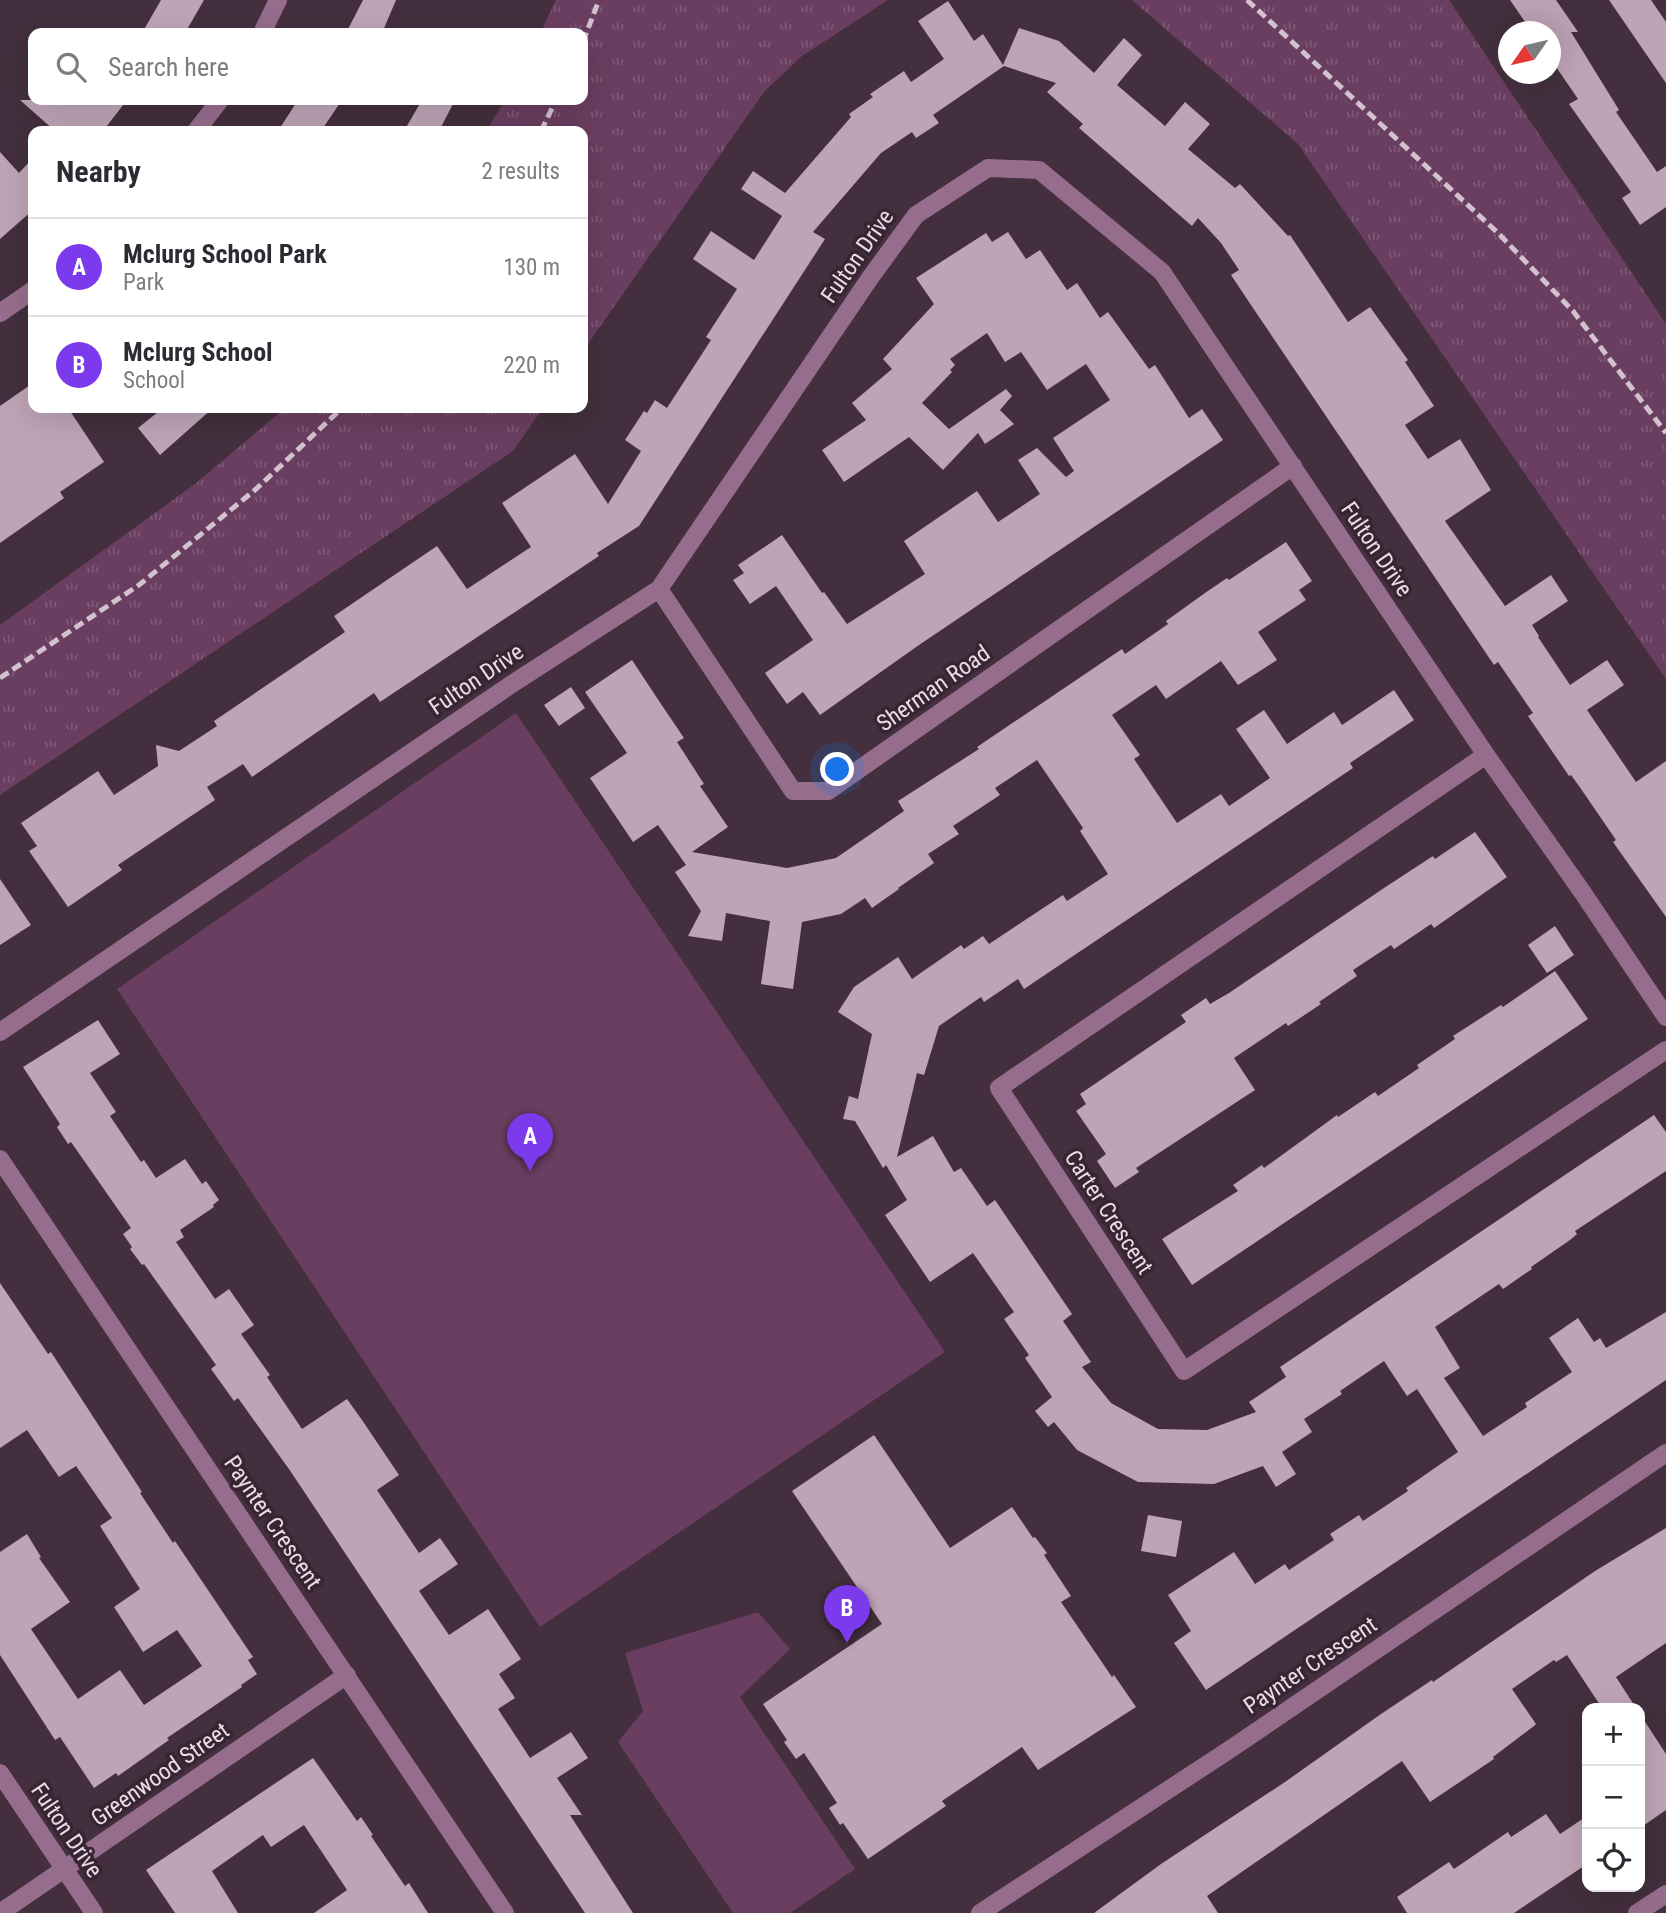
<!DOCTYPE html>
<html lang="en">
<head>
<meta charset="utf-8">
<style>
	:root { --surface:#fff; --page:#f7f7f7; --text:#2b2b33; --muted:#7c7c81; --line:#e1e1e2; --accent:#7c3aed }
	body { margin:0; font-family:"Roboto Condensed",sans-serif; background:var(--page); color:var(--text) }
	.controls { position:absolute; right:21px; bottom:21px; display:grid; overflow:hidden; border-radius:14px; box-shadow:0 7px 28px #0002 }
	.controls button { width:63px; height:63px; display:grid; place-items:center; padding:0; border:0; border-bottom:2px solid var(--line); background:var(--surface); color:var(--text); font:35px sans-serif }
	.compass { position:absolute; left:1498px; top:21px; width:63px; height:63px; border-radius:50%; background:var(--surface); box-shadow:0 7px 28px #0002; rotate:236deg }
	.you { position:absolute; left:838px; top:770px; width:24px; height:24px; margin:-18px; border:5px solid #fff; border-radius:50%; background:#1a73e8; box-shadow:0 0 0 10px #1a73e833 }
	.badge { display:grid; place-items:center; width:46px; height:46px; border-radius:50%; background:var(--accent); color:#fff; font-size:23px; font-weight:700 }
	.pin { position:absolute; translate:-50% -58px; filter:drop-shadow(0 2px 4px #0008) }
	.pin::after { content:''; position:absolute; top:37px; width:24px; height:21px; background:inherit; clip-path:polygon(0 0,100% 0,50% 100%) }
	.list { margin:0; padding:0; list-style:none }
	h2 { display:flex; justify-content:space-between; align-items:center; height:91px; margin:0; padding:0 28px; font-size:30px }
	h2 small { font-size:23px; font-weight:400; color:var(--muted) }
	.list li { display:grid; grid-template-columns:46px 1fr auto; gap:21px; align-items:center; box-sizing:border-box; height:98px; padding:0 28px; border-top:2px solid var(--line) }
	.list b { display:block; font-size:26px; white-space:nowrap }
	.list p { margin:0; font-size:23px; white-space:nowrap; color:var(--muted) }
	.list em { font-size:23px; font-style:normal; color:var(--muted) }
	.icon { flex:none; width:38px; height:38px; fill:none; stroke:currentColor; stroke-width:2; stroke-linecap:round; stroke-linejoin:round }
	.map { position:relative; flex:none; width:1666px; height:1913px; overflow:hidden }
	.search { position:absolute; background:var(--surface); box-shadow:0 7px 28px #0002; left:28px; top:28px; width:560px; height:77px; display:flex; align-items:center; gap:18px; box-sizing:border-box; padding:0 24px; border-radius:14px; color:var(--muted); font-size:26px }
	.panel { position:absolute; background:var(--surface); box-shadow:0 7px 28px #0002; left:28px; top:126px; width:560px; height:287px; border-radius:14px }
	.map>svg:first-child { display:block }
	.grass { fill:url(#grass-tufts) }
	.park { fill:#6a3e60 }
	.building { fill:#bda4b6 }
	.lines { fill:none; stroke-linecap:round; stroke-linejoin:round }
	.minor { stroke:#966d8c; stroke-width:18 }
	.rail { stroke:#d1c2cd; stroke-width:5; stroke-dasharray:10 5; stroke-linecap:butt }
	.labels { text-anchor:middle; stroke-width:7; stroke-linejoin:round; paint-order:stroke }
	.street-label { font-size:23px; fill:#ebdde7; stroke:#382533 }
</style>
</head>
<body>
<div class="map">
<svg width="1666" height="1913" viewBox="0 0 1666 1913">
	<defs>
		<pattern id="grass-tufts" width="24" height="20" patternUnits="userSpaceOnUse" patternTransform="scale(1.75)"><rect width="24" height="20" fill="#6a3e60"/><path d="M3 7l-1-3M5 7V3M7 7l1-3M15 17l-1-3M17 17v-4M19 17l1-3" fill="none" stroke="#7f5977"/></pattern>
	</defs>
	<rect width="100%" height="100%" fill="#432f3d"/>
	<!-- grass -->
	<g class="grass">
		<path d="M556 0H888L802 56 764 92 583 351V131H486L505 100H583V33H540Z"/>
		<path d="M1132 0H1449L1666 324V679L1298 144Z"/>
		<path d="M285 408H543L513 451 0 795V625L195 484Z"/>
	</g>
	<!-- park -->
	<g class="park">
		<path d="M516 713 945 1352 540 1627 117 989Z"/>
		<path d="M758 1612 790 1649 740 1697 855 1869 790 1913H733L618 1742 643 1711 625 1653Z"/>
	</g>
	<!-- building -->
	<g class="building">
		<path d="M161 0H204L185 33H142Z"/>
		<path d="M363 0H396L382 33H346Z"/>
		<path d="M1510 0H1556L1578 32H1571L1619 110 1616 112 1657 172 1666 166V207L1640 225 1622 198 1631 192 1569 104 1578 99 1550 58V32H1532Z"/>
		<path d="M1609 0H1651L1666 22V83Z"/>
		<path d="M948 1 974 41 983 34 1003 65 1019 28 1059 41 1094 73 1124 38 1142 55 1117 85 1165 126 1185 102 1210 124 1188 149 1235 188 1240 184 1288 236 1290 235 1348 322 1370 307 1408 360 1405 362 1434 406 1405 425 1428 459 1460 439 1491 490 1445 521 1505 606 1551 575 1568 601 1532 625 1539 636 1538 637 1570 685 1607 660 1624 685 1587 710 1636 782 1666 761V917L1613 842 1616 840 1579 786 1571 775 1569 776 1528 716 1533 713 1498 662 1494 665 1251 305 1231 275 1239 270 1221 243 1198 218 1192 226 1079 128 1083 124 1047 92 1056 83 1004 66 933 115 939 123 916 138 912 132 881 153 813 232 825 239 639 526 597 553 599 556 380 702 374 693 252 777 243 764 207 787 215 800 118 865 122 870 68 907 29 851 37 846 21 823 98 771 114 795 158 766 156 745 179 751 217 726 214 721 345 632 334 616 437 546 467 589 531 547 502 503 575 454 608 504 641 451 625 440 644 411 647 413 655 400 667 408 711 340 706 337 737 289 693 259 711 231 754 260 782 216 741 189 753 171 785 193 851 117 849 114 873 97 870 94 904 71 911 82 944 59 918 21Z"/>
		<path d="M20 100H127L103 131H55Z"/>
		<path d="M298 100H342L321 131H278Z"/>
		<path d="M422 100H455L439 131H404Z"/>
		<path d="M0 152 19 173 33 158V210L0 239Z"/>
		<path d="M1008 232 1026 259 1040 250 1067 290 1077 283 1100 318 1108 312 1149 369 1155 365 1189 418 1202 409 1223 440 919 645 820 715 803 692 787 704 765 673 813 640 776 586 750 604 733 580 744 573 738 565 782 535 822 593 824 592 847 624 925 574 904 541 977 491 998 522 1040 494 1018 460 1037 448 1066 477 1074 471 1053 438 1110 400 1086 364 1047 390 1021 352 1005 362 987 333 950 359 955 365 950 370 952 372 922 403 949 429 1006 389 1012 396 1000 410 1014 424 985 444 978 433 943 470 909 437 844 482 822 450 866 420 852 403 892 369 883 359 934 304 916 278 986 233 992 242Z"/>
		<path d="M33 383V408H68L104 462 60 492 64 498 0 543V406Z"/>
		<path d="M163 408H213L160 455 138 428Z"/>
		<path d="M1286 542 1312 581 1299 590 1306 600 1258 632 1277 660 1238 685 1221 661 1166 699 1156 685 1112 715 1140 755 1134 759 1177 823 1221 794 1229 806 1270 778 1236 729 1264 710 1287 744 1334 712 1342 725 1394 690 1414 720 1350 763 1353 768 1024 989 1018 979 984 1002 981 997 939 1026 924 1075 917 1073 897 1157 933 1136 954 1172 961 1168 987 1206 995 1200 1072 1314 1063 1321 1091 1362 1082 1367 1111 1403 1158 1429 1207 1430 1256 1412 1249 1402 1286 1377 1280 1367 1654 1115 1666 1132V1171L1575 1231 1577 1234 1570 1240 1531 1267 1532 1269 1513 1282 1503 1289 1499 1284 1435 1327 1460 1368 1444 1378 1483 1436 1527 1407 1525 1403 1572 1372 1549 1338 1578 1318 1594 1342 1600 1338 1606 1348 1666 1312V1380L1206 1690 1174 1643 1191 1631 1168 1595 1234 1552 1255 1584 1285 1564 1289 1570 1334 1540 1330 1534 1359 1515 1363 1521 1408 1491 1406 1488 1458 1452 1417 1389 1407 1396 1384 1361 1340 1391 1342 1394 1304 1419 1312 1432 1282 1452 1296 1474 1276 1487 1263 1466 1214 1484 1138 1482 1077 1450 1054 1422 1048 1427 1035 1411 1052 1397 1025 1358 1029 1355 1004 1319 1014 1312 973 1253 930 1282 885 1215 907 1200 886 1165 883 1168 855 1121 843 1119 849 1096 858 1099 872 1034 838 1012 854 987 898 957 912 979 961 945 964 949 983 936 989 944 1063 895 1067 901 1108 874 1080 831 1083 828 1037 760 995 788 1000 795 953 826 959 834 928 854 934 863 898 888 899 889 872 908 865 898 841 914 802 922 793 989 761 984 770 921 726 913 722 941 688 936 701 911 675 872 686 865 658 825 633 842 590 778 627 753 585 692 632 660 659 701 684 738 677 742 704 784 700 786 728 827 692 852 787 868 836 858 904 811 898 801 979 749 977 747 1122 649 1125 654 1168 624 1166 621 1205 593 1227 578 1229 580Z"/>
		<path d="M571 687 585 708 559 726 544 705Z"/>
		<path d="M1475 832 1507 877 1434 928 1431 924 1394 949 1391 945 1353 970 1357 976 1319 1002 1321 1004 1288 1026 1286 1023 1234 1058 1255 1090 1136 1168 1139 1172 1115 1188 1097 1161 1106 1154 1076 1111 1086 1104 1080 1094 1186 1022 1181 1015 1206 998 1210 1004 1229 993 1384 888 1433 856 1435 859Z"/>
		<path d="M0 879 31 925 0 945Z"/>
		<path d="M1555 926 1574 955 1547 973 1528 945Z"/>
		<path d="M1555 971 1588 1019 1192 1285 1162 1239 1238 1191 1233 1185 1262 1165 1264 1168 1337 1115 1338 1117 1375 1092 1378 1096 1419 1068 1417 1065 1455 1039 1453 1036 1501 1005 1503 1007Z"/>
		<path d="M98 1020 120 1054 90 1073 116 1112 110 1116 141 1162 144 1160 156 1178 185 1159 202 1184 206 1181 219 1200 213 1205 214 1207 180 1230 184 1237 176 1242 215 1299 229 1289 254 1325 241 1334 270 1375 267 1377 302 1429 347 1399 362 1420 399 1475 377 1490 419 1553 440 1538 458 1564 419 1591 449 1635 488 1609 521 1659 499 1674 515 1698 498 1709 530 1758 571 1732 588 1758 557 1778 582 1815H570L633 1913H585L291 1472 238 1398 234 1401 211 1369 216 1365 144 1264 142 1265 130 1249 132 1247 123 1234 131 1228 71 1142 68 1144 57 1127 60 1124 23 1067Z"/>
		<path d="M0 1283 48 1354 51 1352 142 1492 140 1493 173 1543 175 1541 253 1657 248 1660 257 1674 241 1685 242 1687 167 1738 169 1740 118 1776 116 1773 94 1788 60 1737 55 1740 0 1655V1552L27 1534 41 1557 39 1558 70 1602 31 1629 78 1699 120 1670 144 1705 202 1666 177 1630 143 1652 114 1607 140 1589 100 1526 112 1518 76 1466 59 1477 27 1430 0 1448Z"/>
		<path d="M874 1435 950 1548 1012 1507 1033 1538 1035 1537 1047 1553 1044 1555 1071 1596 1061 1602 1112 1677 1114 1675 1136 1707 1038 1770 1022 1747 942 1801 946 1806 868 1859 843 1823 840 1825 829 1808 837 1803 804 1753 796 1759 784 1742 787 1740 763 1704 882 1624 792 1491Z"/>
		<path d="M1148 1515 1182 1521 1176 1557 1141 1551Z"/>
		<path d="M1666 1528V1643L1616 1677 1636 1708H1602L1567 1655 1556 1662 1554 1660 1512 1689 1536 1724 1534 1726 1493 1757 1494 1759 1430 1802 1402 1761 1207 1896 1218 1913H1094L1161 1864 1285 1782 1381 1714 1432 1680 1433 1682 1595 1571Z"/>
		<path d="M1640 1714 1666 1754V1810L1640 1828Z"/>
		<path d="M313 1758 357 1821 361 1817 373 1835 371 1836 405 1886 409 1883 428 1913H314L347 1890 304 1825 271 1847 263 1835 212 1871 238 1913H175L146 1870Z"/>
		<path d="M1546 1814 1560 1834 1587 1816V1864L1514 1913H1407L1397 1897 1449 1862 1454 1869 1508 1832 1511 1837Z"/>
	</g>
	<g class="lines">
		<!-- minor -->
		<g class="minor">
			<path d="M262 33 278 0"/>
			<path d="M196 131 220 100"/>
			<path d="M0 313 33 290"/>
			<path d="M659 589 793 791H828L1293 466"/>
			<path d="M1486 755 999 1088 1184 1371 1666 1050"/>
			<path d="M0 1032 512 684 659 589 870 278 916 215 988 168 1039 170 1162 272 1486 755 1583 893 1666 1017"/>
			<path d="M0 1159 505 1913"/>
			<path d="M0 1773 94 1913"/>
			<path d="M0 1913 347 1675"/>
			<path d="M980 1913 1229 1750 1666 1453"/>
			<path d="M1637 1913 1666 1894"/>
		</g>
		<!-- rail -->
		<g class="rail">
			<path d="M1247 0 1498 233 1573 311 1666 433"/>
			<path d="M583 42 599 0"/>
			<path d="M541 131 556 100"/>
			<path d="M0 678 139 585 255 490 342 408"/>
		</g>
	</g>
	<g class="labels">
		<!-- street labels -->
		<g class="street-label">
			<text transform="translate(857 256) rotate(-55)" y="8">Fulton Drive</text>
			<text transform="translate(1377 549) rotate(56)" y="8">Fulton Drive</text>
			<text transform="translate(476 679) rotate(-34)" y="8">Fulton Drive</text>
			<text transform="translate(933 688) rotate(-35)" y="8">Sherman Road</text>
			<text transform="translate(1109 1212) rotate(57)" y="8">Carter Crescent</text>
			<text transform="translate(273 1522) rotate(56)" y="8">Paynter Crescent</text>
			<text transform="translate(1310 1665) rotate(-34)" y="8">Paynter Crescent</text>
			<text transform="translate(160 1774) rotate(-35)" y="8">Greenwood Street</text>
			<text transform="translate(67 1830) rotate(56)" y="8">Fulton Drive</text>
		</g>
	</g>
</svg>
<div class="controls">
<button>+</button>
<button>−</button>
<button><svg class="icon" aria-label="locate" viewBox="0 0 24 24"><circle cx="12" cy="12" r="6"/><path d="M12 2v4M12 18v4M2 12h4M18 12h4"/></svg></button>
</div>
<svg class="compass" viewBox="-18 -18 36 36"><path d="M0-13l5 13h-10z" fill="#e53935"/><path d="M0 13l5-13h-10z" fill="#7c7c81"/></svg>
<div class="you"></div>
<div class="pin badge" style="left:530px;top:1171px">A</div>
<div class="pin badge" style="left:847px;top:1643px">B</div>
<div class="search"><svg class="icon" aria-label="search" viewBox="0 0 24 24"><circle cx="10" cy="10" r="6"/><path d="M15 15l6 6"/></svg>Search here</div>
<section class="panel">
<h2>Nearby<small>2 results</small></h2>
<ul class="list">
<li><span class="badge">A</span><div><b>Mclurg School Park</b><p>Park</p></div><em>130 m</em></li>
<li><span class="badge">B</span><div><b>Mclurg School</b><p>School</p></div><em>220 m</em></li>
</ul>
</section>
</div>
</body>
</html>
